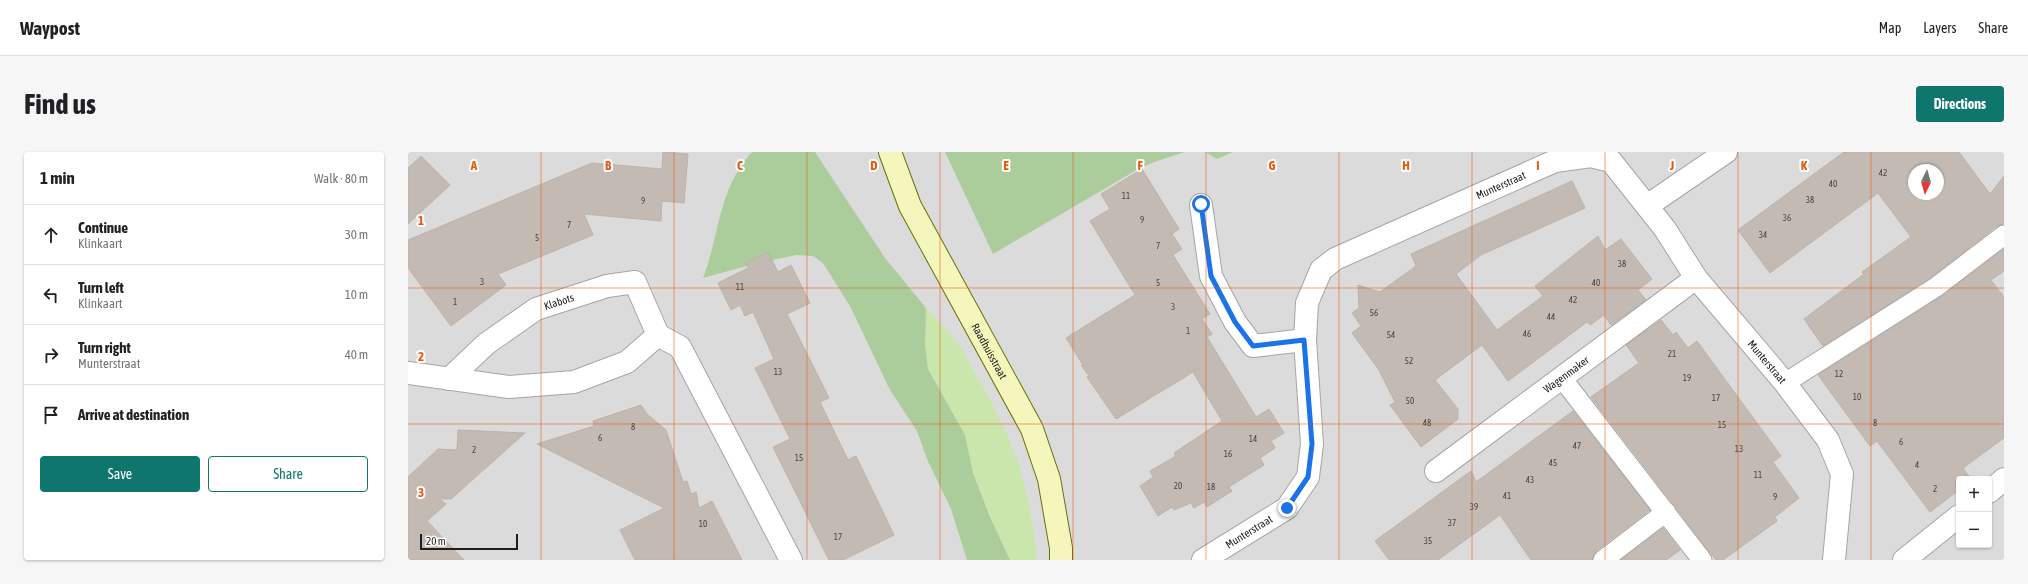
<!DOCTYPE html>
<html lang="en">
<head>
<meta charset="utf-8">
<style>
	:root { --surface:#fff; --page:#f6f6f6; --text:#202124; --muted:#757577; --line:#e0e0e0; --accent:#0f766e }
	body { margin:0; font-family:"Asap Condensed",sans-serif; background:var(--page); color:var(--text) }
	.controls { position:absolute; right:12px; bottom:12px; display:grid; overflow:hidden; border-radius:4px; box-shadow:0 1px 3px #0004 }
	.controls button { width:36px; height:36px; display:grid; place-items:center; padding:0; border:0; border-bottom:1px solid var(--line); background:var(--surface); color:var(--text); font:20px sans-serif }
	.compass { position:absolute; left:1500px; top:12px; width:36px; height:36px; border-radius:50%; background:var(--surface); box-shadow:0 1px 3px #0004; rotate:185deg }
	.scale { position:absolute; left:12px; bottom:10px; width:98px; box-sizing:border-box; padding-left:4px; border:2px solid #1e1e1e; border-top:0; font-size:11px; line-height:14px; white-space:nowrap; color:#1e1e1e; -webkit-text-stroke:3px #fff; paint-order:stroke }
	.stop { position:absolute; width:12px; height:12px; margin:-9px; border:3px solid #1a73e8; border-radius:50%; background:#fff }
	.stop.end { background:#1a73e8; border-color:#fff; box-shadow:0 1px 4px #0008 }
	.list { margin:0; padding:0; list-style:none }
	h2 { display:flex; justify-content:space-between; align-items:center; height:52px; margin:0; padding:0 16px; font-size:17px }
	h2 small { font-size:13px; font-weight:400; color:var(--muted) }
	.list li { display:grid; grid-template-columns:26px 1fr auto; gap:12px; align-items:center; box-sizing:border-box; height:60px; padding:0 16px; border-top:1px solid var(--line) }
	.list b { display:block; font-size:15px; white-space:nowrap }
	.list p { margin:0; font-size:13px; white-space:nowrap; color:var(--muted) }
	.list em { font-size:13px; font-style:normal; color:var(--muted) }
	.actions { display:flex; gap:8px; padding:12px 16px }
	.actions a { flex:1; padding:9px 0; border:1px solid var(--accent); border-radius:4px; text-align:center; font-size:14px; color:var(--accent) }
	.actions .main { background:var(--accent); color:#fff }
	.icon { flex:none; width:22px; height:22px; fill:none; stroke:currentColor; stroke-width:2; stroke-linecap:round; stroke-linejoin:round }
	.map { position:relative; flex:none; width:1596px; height:408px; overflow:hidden; border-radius:4px }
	header { display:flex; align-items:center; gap:24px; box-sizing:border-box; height:56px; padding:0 20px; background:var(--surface); border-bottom:1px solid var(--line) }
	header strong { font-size:19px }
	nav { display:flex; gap:22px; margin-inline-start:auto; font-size:14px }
	.intro { display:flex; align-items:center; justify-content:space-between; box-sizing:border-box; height:96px; padding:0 24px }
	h1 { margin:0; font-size:28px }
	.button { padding:10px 18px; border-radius:4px; background:var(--accent); color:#fff; font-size:14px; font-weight:700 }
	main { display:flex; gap:24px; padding:0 24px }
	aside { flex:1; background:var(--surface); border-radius:4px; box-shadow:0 1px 3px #0004 }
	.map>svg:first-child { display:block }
	.residential { fill:#dcdbdb; fill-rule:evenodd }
	.grass { fill:#cbe6ad }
	.forest { fill:#abcc9b }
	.building { fill:#c3bab4; stroke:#bfb1a8; fill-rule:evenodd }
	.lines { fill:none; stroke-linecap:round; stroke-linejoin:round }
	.lane-casing { stroke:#a5a5a5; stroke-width:21 }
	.street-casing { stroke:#a5a5a5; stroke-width:24 }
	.secondary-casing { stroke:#686f0b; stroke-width:24 }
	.lane { stroke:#fff; stroke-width:19 }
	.street { stroke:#fff; stroke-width:22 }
	.secondary { stroke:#f5f6bb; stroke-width:22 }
	.route { stroke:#1a73e8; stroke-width:5 }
	.grid { fill:none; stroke:#e8590c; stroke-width:1; stroke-opacity:0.55 }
	.labels { text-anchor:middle; stroke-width:4; stroke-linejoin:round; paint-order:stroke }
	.number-label { font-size:9px; fill:#474544 }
	.street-label { font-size:11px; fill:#1e1e1e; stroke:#fff }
	.grid-label { font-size:13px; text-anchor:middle; font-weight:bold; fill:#e8590c; stroke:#fff; stroke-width:4; stroke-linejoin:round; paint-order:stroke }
</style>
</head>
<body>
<header>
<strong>Waypost</strong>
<nav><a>Map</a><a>Layers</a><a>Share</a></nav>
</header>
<div class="intro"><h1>Find us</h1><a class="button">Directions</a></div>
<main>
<aside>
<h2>1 min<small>Walk · 80 m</small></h2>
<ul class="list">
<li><svg class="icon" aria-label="ahead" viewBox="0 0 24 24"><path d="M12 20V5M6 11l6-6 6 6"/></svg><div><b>Continue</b><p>Klinkaart</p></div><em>30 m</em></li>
<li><svg class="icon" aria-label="left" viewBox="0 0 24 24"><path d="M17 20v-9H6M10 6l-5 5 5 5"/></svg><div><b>Turn left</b><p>Klinkaart</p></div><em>10 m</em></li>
<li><svg class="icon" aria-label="right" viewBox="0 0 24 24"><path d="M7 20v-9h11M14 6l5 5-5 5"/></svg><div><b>Turn right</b><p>Munterstraat</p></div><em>40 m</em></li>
<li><svg class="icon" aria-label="arrive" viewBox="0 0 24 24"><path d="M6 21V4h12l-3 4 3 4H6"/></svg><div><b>Arrive at destination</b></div></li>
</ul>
<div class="actions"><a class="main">Save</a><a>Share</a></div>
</aside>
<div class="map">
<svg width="1596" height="408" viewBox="0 0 1596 408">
	<rect width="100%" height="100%" fill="#eeebe4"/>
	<!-- residential -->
	<path class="residential" d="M0 0H1596V408H0ZM1506 18H1530V42H1506ZM1551 327H1581V393H1551Z"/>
	<!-- grass -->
	<path class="grass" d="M518 156C529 168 542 180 551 193 559 204 565 218 572 230 608 292 622 336 629 408H602L582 365 565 321 557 283 520 217 517 193Z"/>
	<!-- forest -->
	<g class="forest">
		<path d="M344 0H407L477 106 518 156 517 193 520 217 557 283 565 321 582 365 602 408H559L543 357 519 307 509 279 482 238 442 154 415 111 405 104 388 103 346 112 295 126C312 82 310 37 344 0Z"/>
		<path d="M537 0H777L749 9 732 16 585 102Z"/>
		<path d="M797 0H825L809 7Z"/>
	</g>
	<!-- building -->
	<g class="building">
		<path d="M255 0 280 2 276 51 254 49 253 69 176 62 185 83 90 122 98 133 43 174 0 116V88L184 11 254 17Z"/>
		<path d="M1436 0H1551L1582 42 1596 24V72L1589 74 1522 126 1415 194 1396 167 1456 122 1454 120 1503 85 1470 41 1362 121 1330 78ZM1506 18H1530V42H1506Z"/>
		<path d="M13 4 42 33 0 72V16Z"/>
		<path d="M734 17 771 77 764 82 774 97 765 103 802 162 794 167 804 182 799 185 848 265 861 257 876 281 863 289 867 296 852 306 856 313 821 335 824 339 799 355 796 350 786 356 783 351 766 358 764 355 750 364 732 334 745 325 742 319 768 304 766 301 814 269 785 220 708 267 679 225 681 224 673 213H675L658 186 727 143 682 69 702 57 693 42Z"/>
		<path d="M1164 29 1177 56 1073 103 1048 122 1089 178 1135 144 1127 134 1190 84 1197 98 1213 87 1244 127 1230 138 1238 148 1203 173 1196 163 1182 173 1179 170 1100 229 1074 193 1027 228 1050 257V267L1013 295 982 253 987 250 971 218 944 181 953 174 944 161 951 156 950 133 972 140 1008 114 1003 102Z"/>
		<path d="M1596 97V119L1583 128 1596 145V286L1555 316 1563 327H1551V338L1522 360 1469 289 1462 294 1410 223 1534 144Z"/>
		<path d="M360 100 370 120 383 113 402 151 379 162 421 246 412 250 440 308 448 304 486 383 435 408H421L365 295 382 287 347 216 366 207 345 160 337 164 332 153 323 158 310 131 340 116 338 111Z"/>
		<path d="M1253 168 1265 183 1268 180 1280 196 1289 189 1373 304 1365 310 1391 346 1367 365 1369 369 1315 408H1308L1183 245 1231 211 1218 193Z"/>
		<path d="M233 253 239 262 258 278 275 330 279 329 283 342 288 340 291 356 304 349 334 408H227L212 378 256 356 129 292 186 274 185 269Z"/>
		<path d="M1165 259 1242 358 1188 399 1184 408H1123L1092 363 1030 408H981L967 389 1063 319 1068 330Z"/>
		<path d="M50 278 117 281 43 347H31L38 352 19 369 56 408H0V325L30 297 49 298Z"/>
		<path d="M1255 376 1272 398 1258 408H1213Z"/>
	</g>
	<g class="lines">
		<defs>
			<g id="lane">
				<path d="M1153 225 1294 408"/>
				<path d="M1377 231 1528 135 1596 83"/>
				<path d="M1195 408 1258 360"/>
			</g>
			<g id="street">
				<path d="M793 53 803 124 827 170 845 194 897 188"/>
				<path d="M1239 54 1318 0"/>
				<path d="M0 221 101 235 166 230 219 210 250 183"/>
				<path id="s1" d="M41 227 78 192 128 157 199 134 227 130 250 183 272 195 383 408"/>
				<path id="s2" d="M1028 319 1288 126"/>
				<path d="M1581 340 1596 327"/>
				<path id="s3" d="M795 408 879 356 900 325 904 292 897 188 899 151 913 118 927 107 1147 9 1183 4 1203 9 1257 77 1288 126 1377 231 1420 288 1434 322 1426 408"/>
				<path d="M1496 408 1551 364"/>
			</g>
			<g id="secondary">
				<path id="s4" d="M482 0 502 54 624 277 641 327 653 396V408"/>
			</g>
		</defs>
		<!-- lane casing -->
		<use href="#lane" class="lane-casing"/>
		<!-- street casing -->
		<use href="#street" class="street-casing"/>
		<!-- secondary casing -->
		<use href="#secondary" class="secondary-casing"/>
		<!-- lane -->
		<use href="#lane" class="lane"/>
		<!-- street -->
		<use href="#street" class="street"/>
		<!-- secondary -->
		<use href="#secondary" class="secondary"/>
	</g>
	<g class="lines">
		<!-- route -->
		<path class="route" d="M793 52 803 124 827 170 845 194 896 188 904 292 900 325 879 356"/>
	</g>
	<!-- grid -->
	<path class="grid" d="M133 0V408M266 0V408M399 0V408M532 0V408M665 0V408M798 0V408M931 0V408M1064 0V408M1197 0V408M1330 0V408M1463 0V408M0 136H1596M0 272H1596"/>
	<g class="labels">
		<!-- number labels -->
		<g class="number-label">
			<text x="1475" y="24">42</text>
			<text x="1425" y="35">40</text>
			<text x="718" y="47">11</text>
			<text x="1402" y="51">38</text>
			<text x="235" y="52">9</text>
			<text x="1379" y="69">36</text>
			<text x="734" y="71">9</text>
			<text x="161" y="76">7</text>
			<text x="1355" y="86">34</text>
			<text x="129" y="89">5</text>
			<text x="750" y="97">7</text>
			<text x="1214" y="115">38</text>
			<text x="74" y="133">3</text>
			<text x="750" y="134">5</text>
			<text x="1188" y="134">40</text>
			<text x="332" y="138">11</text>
			<text x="1165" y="151">42</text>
			<text x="47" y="153">1</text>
			<text x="765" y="158">3</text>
			<text x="966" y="164">56</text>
			<text x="1143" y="168">44</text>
			<text x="780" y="182">1</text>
			<text x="1119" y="185">46</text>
			<text x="983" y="186">54</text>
			<text x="1264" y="205">21</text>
			<text x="1001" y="212">52</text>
			<text x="370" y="223">13</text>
			<text x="1431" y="225">12</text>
			<text x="1279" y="229">19</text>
			<text x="1449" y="248">10</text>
			<text x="1308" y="249">17</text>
			<text x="1002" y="252">50</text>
			<text x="1019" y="274">48</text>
			<text x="1467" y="274">8</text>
			<text x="1314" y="276">15</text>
			<text x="225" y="278">8</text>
			<text x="192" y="289">6</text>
			<text x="845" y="290">14</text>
			<text x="1493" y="293">6</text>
			<text x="1169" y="297">47</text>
			<text x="1331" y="300">13</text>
			<text x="66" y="301">2</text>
			<text x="820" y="305">16</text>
			<text x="391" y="309">15</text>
			<text x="1145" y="314">45</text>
			<text x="1509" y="316">4</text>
			<text x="1350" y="326">11</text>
			<text x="1122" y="331">43</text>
			<text x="770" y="337">20</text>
			<text x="803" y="338">18</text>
			<text x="1527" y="340">2</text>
			<text x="1099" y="347">41</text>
			<text x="1367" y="348">9</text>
			<text x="1066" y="358">39</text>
			<text x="1044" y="374">37</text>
			<text x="295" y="375">10</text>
			<text x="430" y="388">17</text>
			<text x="1020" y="392">35</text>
		</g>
		<!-- street labels -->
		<g class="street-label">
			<text dy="4" stroke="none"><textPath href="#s3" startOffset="546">Munterstraat</textPath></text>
			<text dy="4" stroke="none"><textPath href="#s1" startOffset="136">Klabots</textPath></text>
			<text dy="4" stroke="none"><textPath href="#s4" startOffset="223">Raadhuisstraat</textPath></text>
			<text dy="4" stroke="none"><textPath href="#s3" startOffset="917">Munterstraat</textPath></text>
			<text dy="4" stroke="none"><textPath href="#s2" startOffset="162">Wagenmaker</textPath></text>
			<text dy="4" stroke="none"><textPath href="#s3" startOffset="54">Munterstraat</textPath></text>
		</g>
	</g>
	<g class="grid-label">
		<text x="66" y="18">A</text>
		<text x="200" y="18">B</text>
		<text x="332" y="18">C</text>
		<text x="466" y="18">D</text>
		<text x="598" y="18">E</text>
		<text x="732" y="18">F</text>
		<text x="864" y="18">G</text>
		<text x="998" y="18">H</text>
		<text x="1130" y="18">I</text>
		<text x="1264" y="18">J</text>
		<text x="1396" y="18">K</text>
		<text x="13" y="73">1</text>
		<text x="13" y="209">2</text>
		<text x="13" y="345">3</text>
	</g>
</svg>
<div class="controls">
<button>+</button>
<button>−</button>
</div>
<svg class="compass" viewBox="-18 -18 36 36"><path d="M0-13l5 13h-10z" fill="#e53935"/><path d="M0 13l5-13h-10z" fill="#757577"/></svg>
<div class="scale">20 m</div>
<div class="stop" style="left:793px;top:52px"></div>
<div class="stop end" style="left:879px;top:356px"></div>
</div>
</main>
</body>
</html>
